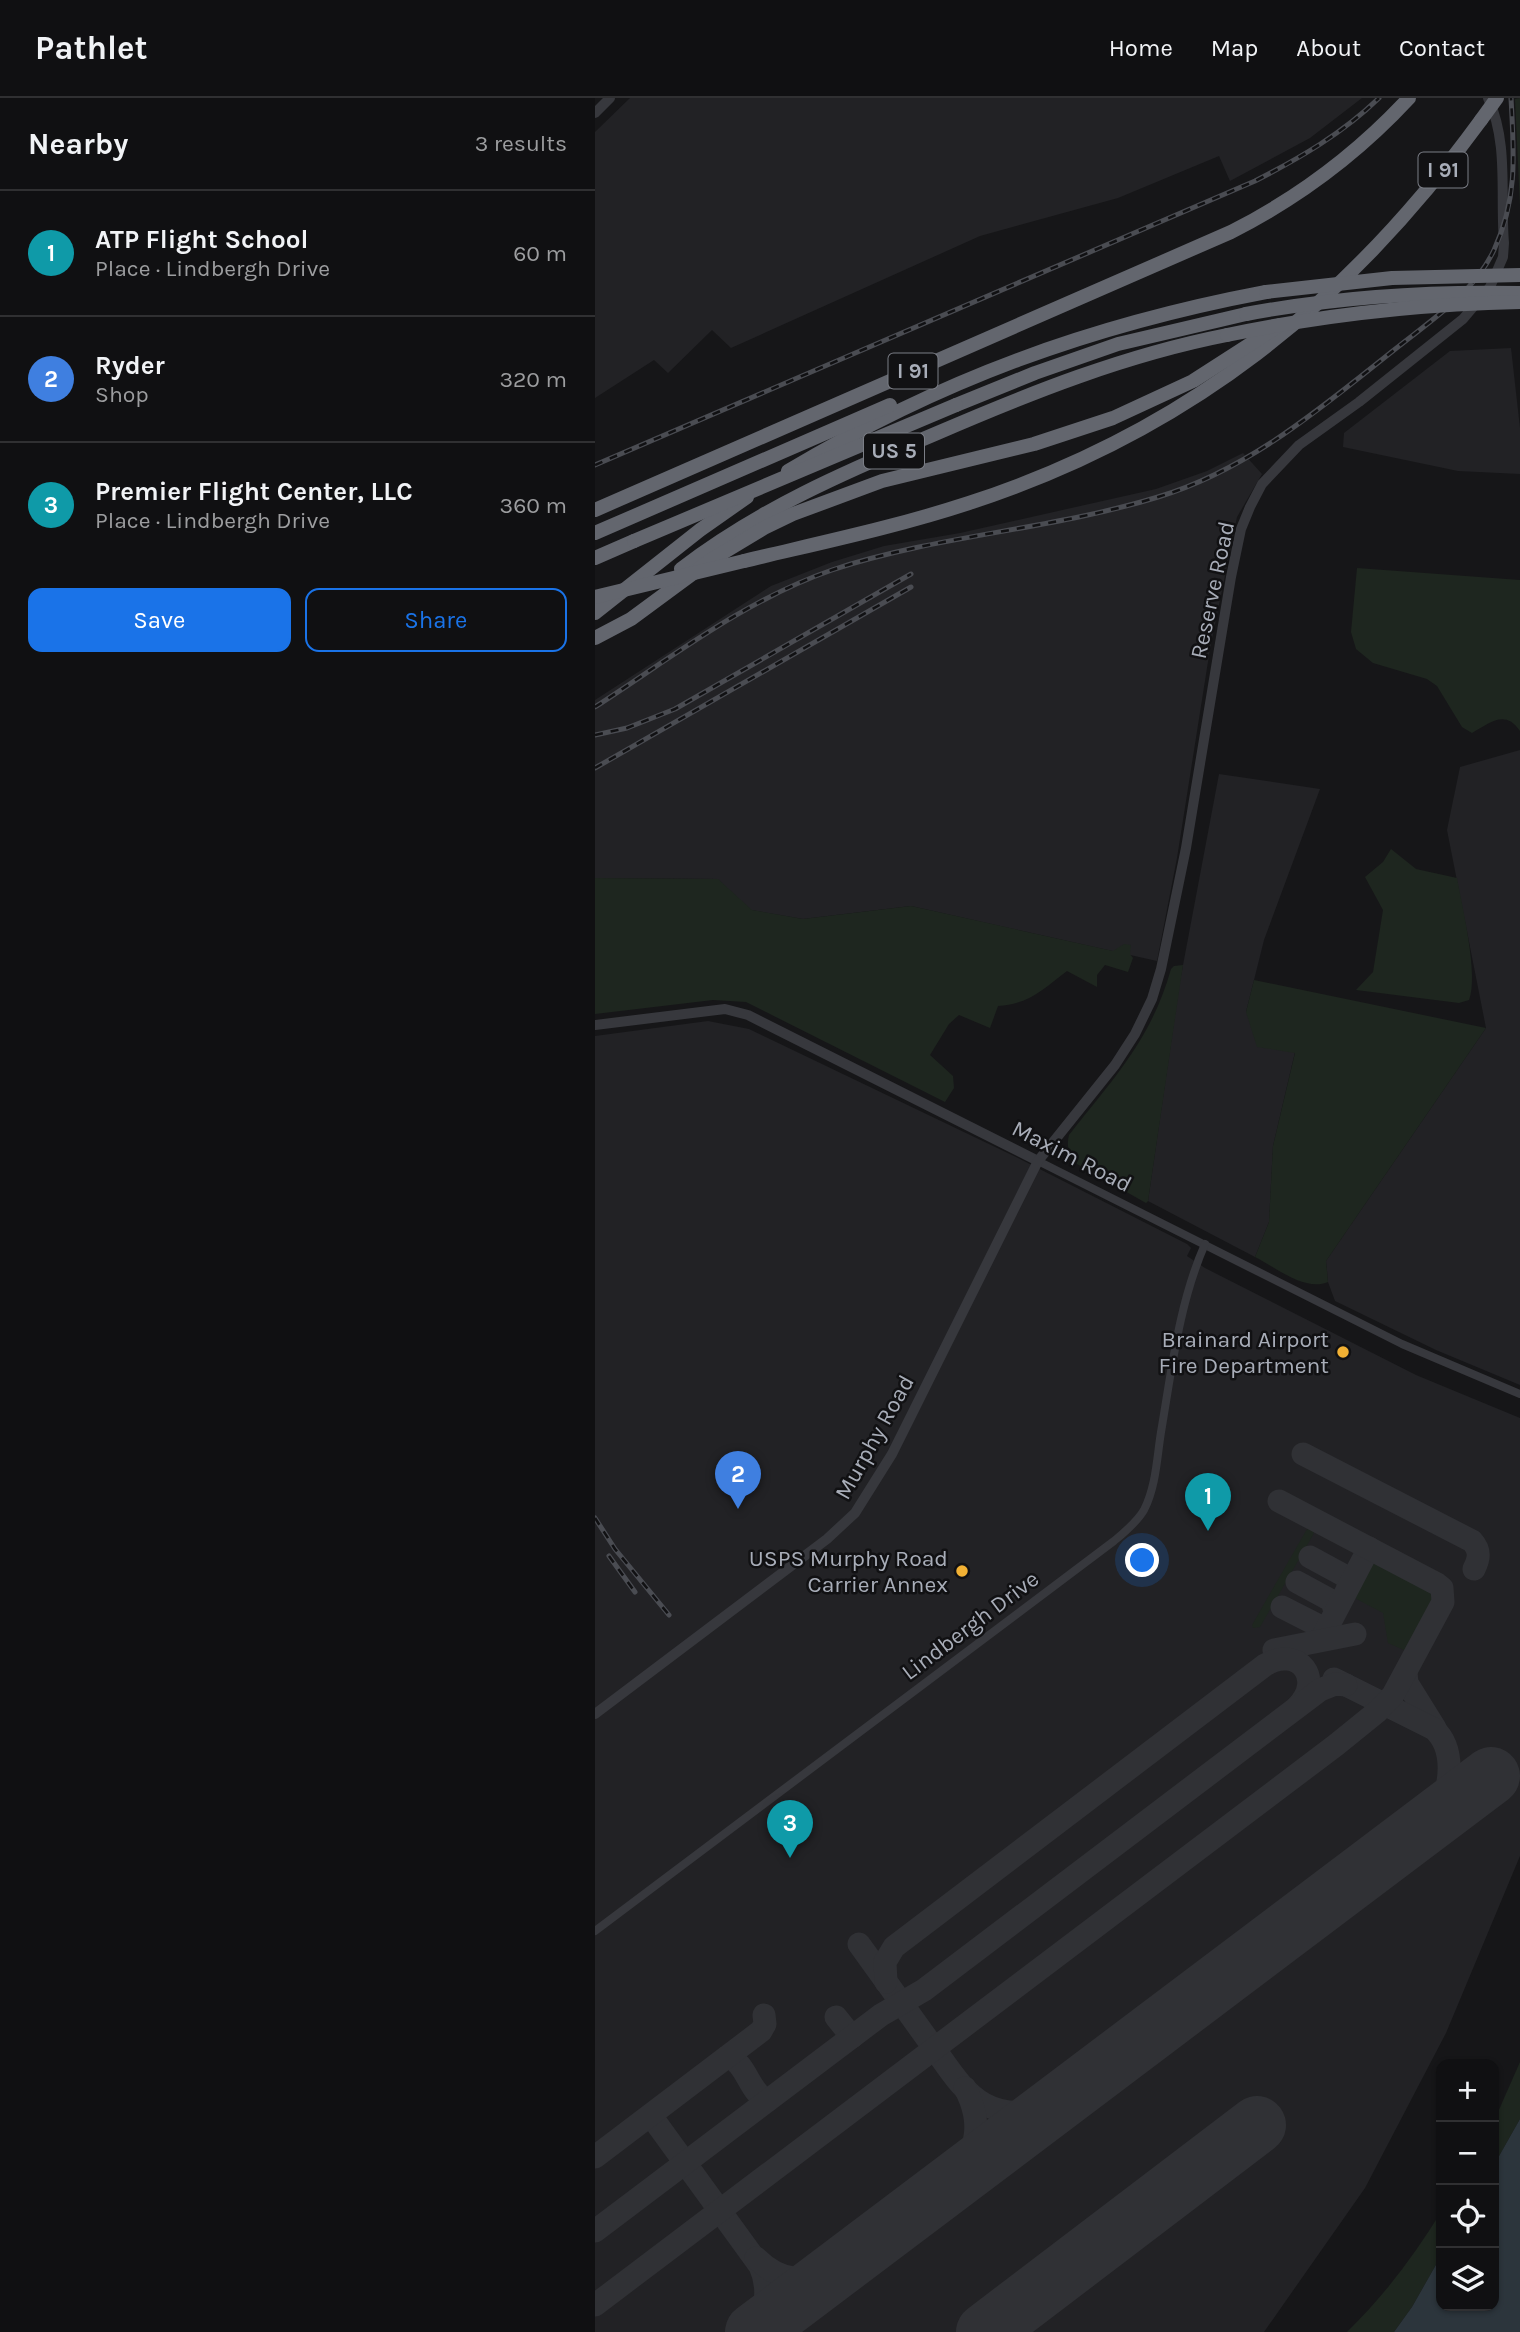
<!DOCTYPE html>
<html lang="en">
<head>
<meta charset="utf-8">
<style>
	:root { --surface:#101012; --page:#1e1e20; --text:#f1f3f6; --muted:#9c9d9f; --line:#303032; --accent:#1a73e8 }
	body { margin:0; font-family:Karla,sans-serif; background:var(--page); color:var(--text) }
	.controls { position:absolute; right:21px; bottom:21px; display:grid; overflow:hidden; border-radius:14px; box-shadow:0 2px 5px #0004 }
	.controls button { width:63px; height:63px; display:grid; place-items:center; padding:0; border:0; border-bottom:2px solid var(--line); background:var(--surface); color:var(--text); font:35px sans-serif }
	.you { position:absolute; left:548px; top:1463px; width:24px; height:24px; margin:-18px; border:5px solid #fff; border-radius:50%; background:#1a73e8; box-shadow:0 0 0 10px #1a73e833 }
	.badge { display:grid; place-items:center; width:46px; height:46px; border-radius:50%; background:var(--accent); color:#fff; font-size:23px; font-weight:700 }
	.pin { position:absolute; translate:-50% -58px; filter:drop-shadow(0 2px 4px #0008) }
	.pin::after { content:''; position:absolute; top:37px; width:24px; height:21px; background:inherit; clip-path:polygon(0 0,100% 0,50% 100%) }
	.list { margin:0; padding:0; list-style:none }
	h2 { display:flex; justify-content:space-between; align-items:center; height:91px; margin:0; padding:0 28px; font-size:30px }
	h2 small { font-size:23px; font-weight:400; color:var(--muted) }
	.list li { display:grid; grid-template-columns:46px 1fr auto; gap:21px; align-items:center; box-sizing:border-box; height:126px; padding:0 28px; border-top:2px solid var(--line) }
	.list b { display:block; font-size:26px; white-space:nowrap }
	.list p { margin:0; font-size:23px; white-space:nowrap; color:var(--muted) }
	.list em { font-size:23px; font-style:normal; color:var(--muted) }
	.actions { display:flex; gap:14px; padding:21px 28px }
	.actions a { flex:1; padding:16px 0; border:2px solid var(--accent); border-radius:14px; text-align:center; font-size:24px; color:var(--accent) }
	.actions .main { background:var(--accent); color:#fff }
	.icon { flex:none; width:38px; height:38px; fill:none; stroke:currentColor; stroke-width:2; stroke-linecap:round; stroke-linejoin:round }
	.map { position:relative; flex:none; width:925px; height:2234px; overflow:hidden }
	header { display:flex; align-items:center; gap:42px; box-sizing:border-box; height:98px; padding:0 35px; background:var(--surface); border-bottom:2px solid var(--line) }
	header strong { font-size:33px }
	nav { display:flex; gap:38px; margin-inline-start:auto; font-size:24px }
	main { display:flex }
	aside { flex:1; background:var(--surface) }
	.map>svg:first-child { display:block }
	.built { fill:#222225 }
	.green { fill:#1e261f }
	.water { fill:#2c353c }
	.lines { fill:none; stroke-linecap:round; stroke-linejoin:round }
	.taxiway { stroke:#303135; stroke-width:23 }
	.runway { stroke:#303135; stroke-width:58 }
	.minor { stroke:#37383d; stroke-width:8 }
	.tertiary { stroke:#37383d; stroke-width:10 }
	.motorway { stroke:#63666e; stroke-width:14 }
	.rail-casing { stroke:#4a4c52; stroke-width:5 }
	.rail { stroke:#111113; stroke-width:2.5; stroke-dasharray:8; stroke-linecap:butt }
	.motorway-bridge { stroke:#63666e; stroke-width:14 }
	.poi-dot { fill:#f2b134; stroke:#111113; stroke-width:2.5 }
	.labels { text-anchor:middle; stroke-width:5; stroke-linejoin:round; paint-order:stroke }
	.shield { fill:#111113; stroke:#7b7e86; stroke-width:2 }
	.shield-label { font-size:21px; font-weight:bold; fill:#a8adb8 }
	.street-label { font-size:23px; fill:#a8adb8; stroke:#111113 }
	.poi-label { font-size:23px; fill:#a8adb8; stroke:#111113; text-anchor:end }
</style>
</head>
<body>
<header>
<strong>Pathlet</strong>
<nav><a>Home</a><a>Map</a><a>About</a><a>Contact</a></nav>
</header>
<main>
<aside>
<h2>Nearby<small>3 results</small></h2>
<ul class="list">
<li><span class="badge" style="background:#0f9aa8">1</span><div><b>ATP Flight School</b><p>Place · Lindbergh Drive</p></div><em>60 m</em></li>
<li><span class="badge" style="background:#3f7fe0">2</span><div><b>Ryder</b><p>Shop</p></div><em>320 m</em></li>
<li><span class="badge" style="background:#0f9aa8">3</span><div><b>Premier Flight Center, LLC</b><p>Place · Lindbergh Drive</p></div><em>360 m</em></li>
</ul>
<div class="actions"><a class="main">Save</a><a>Share</a></div>
</aside>
<div class="map">
<svg width="925" height="2234" viewBox="0 0 925 2234">
	<rect width="100%" height="100%" fill="#161618"/>
	<!-- built -->
	<g class="built">
		<path d="M35 0H767L715 40 635 83 624 58 523 100 385 138 136 250 117 232 73 275 59 262 0 300V34Z"/>
		<path d="M916 250 925 330V376L863 373 748 349 749 335 855 253Z"/>
		<path d="M648 355 667 376 642 419 615 551 582 760 562 863 316 808 208 821 156 812 122 781 0 780V602L176 488 237 464 289 448 365 435 561 391 612 373Z"/>
		<path d="M925 652V1287L841 1252 740 1203 733 1184 731 1163 891 930 852 732 865 669Z"/>
		<path d="M624 676 725 691 669 842 651 914 700 954 678 1048 674 1124 660 1159 553 1103 585 883Z"/>
		<path d="M113 923 154 931 421 1059 592 1146 596 1150 592 1158 610 1170 821 1277 925 1320V1758L851 1935 770 2090 669 2234H0V938Z"/>
	</g>
	<!-- green -->
	<g class="green">
		<path d="M925 0V109L920 1Z"/>
		<path d="M762 470 925 482V633C910 611 895 625 877 635L867 629 842 588 832 581 778 565 761 551 756 534Z"/>
		<path d="M796 751 821 771 862 780C867 808 884 878 874 902L864 905 761 892 778 874 788 812 770 779 788 764Z"/>
		<path d="M0 780 123 781 157 812 208 821 316 808 518 853 529 846 536 847 535 856 538 860 533 874 510 867 502 877V889L472 873C448 891 435 906 403 908L395 930 364 917 354 926 335 957 358 978 359 990 350 1004 151 904 118 902 0 916Z"/>
		<path d="M588 867 553 1103 551 1105 482 1066C474 1056 471 1049 474 1037 518 981 556 942 576 871L579 868Z"/>
		<path d="M659 882 891 930 731 1163 733 1184C710 1194 680 1169 660 1159L674 1124 678 1048 700 955 662 949 651 914Z"/>
		<path d="M712 1431 719 1433 718 1437 665 1529 658 1530 657 1527Z"/>
		<path d="M776 1460C791 1467 839 1485 838 1503 837 1518 820 1541 813 1554L793 1545 788 1515 752 1496 768 1465Z"/>
		<path d="M925 1964V2021L899 2067V2023Z"/>
		<path d="M846 2114V2158L817 2209 799 2234H752C789 2198 819 2158 846 2114Z"/>
	</g>
	<!-- water -->
	<path class="water" d="M925 2021V2234H799L817 2209 846 2158V2208H899V2067Z"/>
	<g class="lines">
		<!-- taxiway -->
		<g class="taxiway">
			<path d="M708 1356 877 1443C886 1453 884 1461 879 1471"/>
			<path d="M715 1459 750 1478 753 1481V1488"/>
			<path d="M702 1484 737 1503 740 1514"/>
			<path d="M687 1509 742 1537"/>
			<path d="M722 1543 727 1540 774 1450"/>
			<path d="M679 1552 760 1536"/>
			<path d="M811 1575 812 1585 840 1630"/>
			<path d="M739 1581 839 1631C860 1650 857 1688 843 1710 838 1718 831 1725 824 1731"/>
			<path d="M264 1846C288 1879 312 1913 336 1946 351 1966 366 1993 389 2006 415 2020 440 2015 465 2003"/>
			<path d="M291 1884 290 1864 299 1849 670 1567C704 1547 729 1581 703 1608"/>
			<path d="M241 1919 257 1939"/>
			<path d="M132 1959C152 1963 154 1997 173 2002"/>
			<path d="M59 2022 165 2168C175 2191 172 2215 155 2234"/>
			<path d="M0 2059 166 1933 170 1926 169 1917"/>
			<path d="M354 2086C381 2056 390 2028 370 1990"/>
			<path d="M0 2133 286 1917 329 1892 725 1592 740 1586 751 1587"/>
			<path d="M161 2160C188 2187 210 2183 243 2171"/>
			<path d="M0 2207 741 1647 783 1613 798 1597 848 1504 847 1490 842 1486 684 1403"/>
		</g>
		<!-- runway -->
		<g class="runway">
			<path d="M159 2234 896 1678"/>
			<path d="M390 2234 662 2027"/>
		</g>
		<!-- minor -->
		<g class="minor">
			<path d="M443 1063 807 1246 925 1296"/>
			<path d="M0 1833 519 1443C530 1434 542 1424 549 1412 561 1389 562 1359 566 1334 577 1270 584 1205 610 1146"/>
		</g>
		<!-- tertiary -->
		<g class="tertiary">
			<path d="M0 15 15 0"/>
			<path d="M0 927 130 911 153 917 443 1063"/>
			<path d="M0 1616 232 1441 260 1415 297 1356 443 1063 520 967 540 936 557 901 566 871 591 750 636 479 646 431 655 409 667 386 704 347 764 304 868 221 895 189 908 159 909 145C905 98 914 44 893 0"/>
		</g>
		<!-- motorway -->
		<g class="motorway">
			<path d="M361 307 440 275 523 246 651 216"/>
			<path d="M193 373C345 282 496 227 671 194"/>
			<path d="M0 412 636 134C703 100 763 55 814 0"/>
			<path d="M0 435 295 307"/>
			<path d="M0 460 39 443"/>
			<path d="M149 463C224 445 301 429 374 405 592 334 752 206 886 22"/>
			<path d="M86 471C164 411 250 374 340 336 435 295 530 257 632 237"/>
			<path d="M0 515 105 432 152 399"/>
			<path d="M0 540 36 521 116 462 169 430 198 416 287 383 439 346 518 320 598 283 685 227"/>
		</g>
		<defs>
			<g id="rail">
				<path d="M0 367 660 83C705 60 748 35 784 0"/>
				<path d="M0 609C76 560 150 502 237 472 342 437 456 432 563 399 653 372 726 310 799 252 835 223 879 195 899 152 923 100 919 56 916 0"/>
				<path d="M0 637 32 630 80 611 316 476"/>
				<path d="M0 670 316 489"/>
				<path d="M0 1420 20 1451 74 1517"/>
				<path d="M14 1458 40 1494"/>
			</g>
		</defs>
		<!-- rail casing -->
		<use href="#rail" class="rail-casing"/>
		<!-- rail -->
		<use href="#rail" class="rail"/>
		<!-- motorway-bridge -->
		<g class="motorway-bridge">
			<path d="M886 22 902 0"/>
			<path d="M671 194 797 180 925 177"/>
			<path d="M651 216C741 199 833 193 925 195"/>
			<path d="M632 237C728 217 827 206 925 204"/>
			<path d="M39 443 361 307"/>
			<path d="M0 499 149 463"/>
		</g>
	</g>
	<!-- markers -->
	<g class="poi-dot">
		<circle cx="748" cy="1254" r="7"/>
		<circle cx="367" cy="1473" r="7"/>
	</g>
	<g class="labels">
		<!-- shield labels -->
		<g class="shield">
			<rect x="823.5" y="54.5" width="49" height="35" rx="5"/>
			<rect x="293.5" y="255.5" width="49" height="35" rx="5"/>
			<rect x="269" y="335.5" width="60" height="35" rx="5"/>
		</g>
		<g class="shield-label">
			<text x="848" y="79">I 91</text>
			<text x="318" y="280">I 91</text>
			<text x="299" y="360">US 5</text>
		</g>
		<!-- street labels -->
		<g class="street-label">
			<text transform="translate(617 492) rotate(-78)" y="8">Reserve Road</text>
			<text transform="translate(477 1058) rotate(27)" y="8">Maxim Road</text>
			<text transform="translate(279 1339) rotate(-61)" y="8">Murphy Road</text>
			<text transform="translate(375 1527) rotate(-37)" y="8">Lindbergh Drive</text>
		</g>
		<!-- poi labels -->
		<g class="poi-label">
			<text x="734" y="1249">Brainard Airport<tspan x="734" dy="26">Fire Department</tspan></text>
			<text x="353" y="1468">USPS Murphy Road<tspan x="353" dy="26">Carrier Annex</tspan></text>
		</g>
	</g>
</svg>
<div class="controls">
<button>+</button>
<button>−</button>
<button><svg class="icon" aria-label="locate" viewBox="0 0 24 24"><circle cx="12" cy="12" r="6"/><path d="M12 2v4M12 18v4M2 12h4M18 12h4"/></svg></button>
<button><svg class="icon" aria-label="layers" viewBox="0 0 24 24"><path d="M12 4l9 5-9 5-9-5zM3 14l9 5 9-5"/></svg></button>
</div>
<div class="you"></div>
<div class="pin badge" style="left:613px;top:1433px;background:#0f9aa8">1</div>
<div class="pin badge" style="left:143px;top:1411px;background:#3f7fe0">2</div>
<div class="pin badge" style="left:195px;top:1760px;background:#0f9aa8">3</div>
</div>
</main>
</body>
</html>
